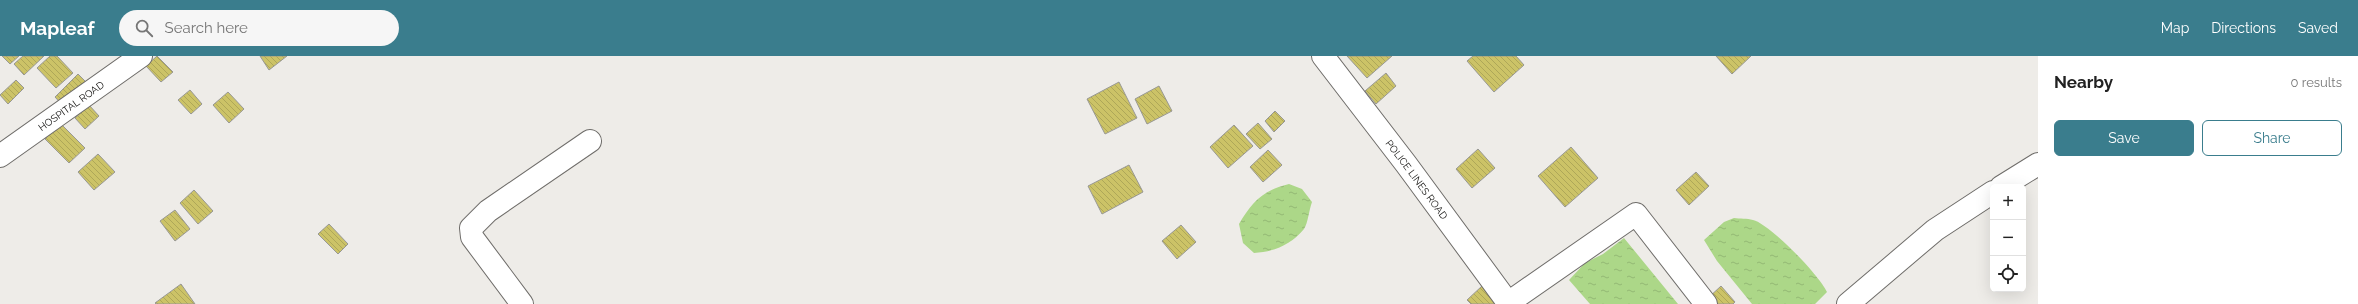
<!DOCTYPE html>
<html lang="en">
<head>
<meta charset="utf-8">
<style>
	:root { --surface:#fff; --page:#f6f6f6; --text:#222; --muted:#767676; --line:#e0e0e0; --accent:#3a7d8d }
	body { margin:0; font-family:Raleway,sans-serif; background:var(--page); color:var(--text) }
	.controls { position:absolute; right:12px; bottom:12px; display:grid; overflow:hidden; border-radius:6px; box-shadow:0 4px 16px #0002 }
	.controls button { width:36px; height:36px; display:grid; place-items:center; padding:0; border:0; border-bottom:1px solid var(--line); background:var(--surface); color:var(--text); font:20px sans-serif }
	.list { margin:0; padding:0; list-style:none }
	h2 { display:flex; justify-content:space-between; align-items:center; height:52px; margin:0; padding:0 16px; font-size:17px }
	h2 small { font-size:13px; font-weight:400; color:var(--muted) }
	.actions { display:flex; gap:8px; padding:12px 16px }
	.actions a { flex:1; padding:9px 0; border:1px solid var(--accent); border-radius:6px; text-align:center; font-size:14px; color:var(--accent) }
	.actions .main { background:var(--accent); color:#fff }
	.icon { flex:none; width:22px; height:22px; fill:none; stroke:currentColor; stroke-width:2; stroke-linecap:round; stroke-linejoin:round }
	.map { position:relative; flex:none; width:2038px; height:248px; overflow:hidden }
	header { display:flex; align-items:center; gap:24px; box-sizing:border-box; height:56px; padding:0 20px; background:var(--accent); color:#fff }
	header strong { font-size:19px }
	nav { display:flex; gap:22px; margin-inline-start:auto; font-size:14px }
	.search { width:280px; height:36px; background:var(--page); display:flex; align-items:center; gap:10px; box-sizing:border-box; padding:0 14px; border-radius:22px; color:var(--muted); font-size:15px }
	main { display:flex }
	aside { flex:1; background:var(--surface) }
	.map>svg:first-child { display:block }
	.water { fill:url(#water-ripples) }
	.building { fill:url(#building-back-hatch); stroke:#989894 }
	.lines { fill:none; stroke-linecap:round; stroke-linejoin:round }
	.minor-casing { stroke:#6f6d6a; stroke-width:24 }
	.tertiary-casing { stroke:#6f6d6a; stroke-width:24 }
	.minor { stroke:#fff; stroke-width:22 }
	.tertiary { stroke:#fff; stroke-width:22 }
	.labels { text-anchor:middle; stroke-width:3; stroke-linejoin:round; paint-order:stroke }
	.street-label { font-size:10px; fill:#151412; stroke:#eeece8 }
</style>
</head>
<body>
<header>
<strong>Mapleaf</strong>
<div class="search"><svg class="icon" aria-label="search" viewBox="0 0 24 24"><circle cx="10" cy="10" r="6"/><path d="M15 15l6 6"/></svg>Search here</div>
<nav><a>Map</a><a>Directions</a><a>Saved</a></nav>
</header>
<main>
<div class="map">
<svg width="2038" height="248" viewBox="0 0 2038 248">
	<defs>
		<pattern id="water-ripples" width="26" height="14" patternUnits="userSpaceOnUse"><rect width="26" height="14" fill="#acd788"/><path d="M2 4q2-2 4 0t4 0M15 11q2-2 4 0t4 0" fill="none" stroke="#93b874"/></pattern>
		<pattern id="building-back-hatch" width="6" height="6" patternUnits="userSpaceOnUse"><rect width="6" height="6" fill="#ccc367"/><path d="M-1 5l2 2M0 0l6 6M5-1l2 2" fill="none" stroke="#aea758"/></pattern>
	</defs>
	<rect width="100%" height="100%" fill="#eeece8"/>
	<!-- water -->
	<g class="water">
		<path d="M1289 128 1302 133 1312 146C1309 154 1308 167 1304 173 1291 189 1273 196 1254 197L1243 187 1239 168C1252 146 1263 134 1289 128Z"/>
		<path d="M1734 162C1740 163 1747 162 1753 164 1770 168 1820 220 1827 236L1815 248H1752L1717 205 1704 184 1724 166Z"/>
		<path d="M1624 182 1678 248H1590L1569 224 1585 207 1603 198Z"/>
	</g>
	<!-- building -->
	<g class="building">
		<path d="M2 0H19L10 8Z"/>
		<path d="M23 0H44L24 19 14 8Z"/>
		<path d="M50 0H57L73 17 56 32 37 12Z"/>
		<path d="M157 0 173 16 161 26 146 10Z"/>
		<path d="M260 0H287L269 14Z"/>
		<path d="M1347 0H1392L1367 22Z"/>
		<path d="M1473 0H1516L1524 9 1494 36 1467 5Z"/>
		<path d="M1716 0H1751L1732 18Z"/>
		<path d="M1386 17 1396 30 1376 48 1365 35Z"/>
		<path d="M78 18 89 29 65 52 55 41Z"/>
		<path d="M16 24 24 32 8 48 0 39Z"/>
		<path d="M1119 26 1137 62 1105 78 1087 43Z"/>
		<path d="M1159 30 1172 55 1147 68 1135 43Z"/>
		<path d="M190 34 202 48 191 58 178 44Z"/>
		<path d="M228 36 244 53 229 67 213 49Z"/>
		<path d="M89 49 99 60 85 73 75 62Z"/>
		<path d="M1275 55 1285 65 1274 76 1265 65Z"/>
		<path d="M60 67 85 92 69 107 45 83Z"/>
		<path d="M1258 67 1272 83 1260 93 1246 78Z"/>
		<path d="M1234 69 1253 90 1228 112 1210 91Z"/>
		<path d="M1571 91 1598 122 1565 151 1538 120Z"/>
		<path d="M1478 93 1495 112 1472 132 1456 113Z"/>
		<path d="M1268 94 1282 109 1263 126 1250 111Z"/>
		<path d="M98 98 115 116 94 134 78 116Z"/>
		<path d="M1129 109 1143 136 1102 158 1088 130Z"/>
		<path d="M1696 116 1709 130 1689 149 1676 134Z"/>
		<path d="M194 134 213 155 198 168 180 147Z"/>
		<path d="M175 154 190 173 175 185 160 165Z"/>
		<path d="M329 168 348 188 338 198 318 178Z"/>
		<path d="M1181 169 1196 186 1177 203 1162 185Z"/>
		<path d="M181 228 195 248H156L155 247Z"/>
		<path d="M1482 230 1498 248H1471L1467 244Z"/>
		<path d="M1721 230 1735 246 1733 248H1711L1707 243Z"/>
	</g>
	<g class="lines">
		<defs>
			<g id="minor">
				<path id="s1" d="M1323 0 1406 108 1509 248"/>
				<path d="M2001 131 2038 108"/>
				<path d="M1508 247 1636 158 1706 248"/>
				<path d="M522 248 472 181 471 172 488 155 590 85"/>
				<path d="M1848 248 1935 174 1993 136"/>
			</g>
			<g id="tertiary">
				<path id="s2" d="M0 100 141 0"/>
			</g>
		</defs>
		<!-- minor casing -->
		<use href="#minor" class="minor-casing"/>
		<!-- tertiary casing -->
		<use href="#tertiary" class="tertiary-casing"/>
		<!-- minor -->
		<use href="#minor" class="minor"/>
		<!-- tertiary -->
		<use href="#tertiary" class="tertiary"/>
	</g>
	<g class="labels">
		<!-- street labels -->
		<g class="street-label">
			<text dy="4" stroke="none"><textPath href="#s2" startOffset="87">HOSPITAL ROAD</textPath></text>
			<text dy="4" stroke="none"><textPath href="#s1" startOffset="155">POLICE LINES ROAD</textPath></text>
		</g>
	</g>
</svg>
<div class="controls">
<button>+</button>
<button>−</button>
<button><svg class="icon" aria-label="locate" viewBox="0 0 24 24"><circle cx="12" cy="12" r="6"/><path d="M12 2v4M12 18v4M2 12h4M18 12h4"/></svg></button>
</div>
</div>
<aside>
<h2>Nearby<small>0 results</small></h2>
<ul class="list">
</ul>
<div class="actions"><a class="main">Save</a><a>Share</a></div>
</aside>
</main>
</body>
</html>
